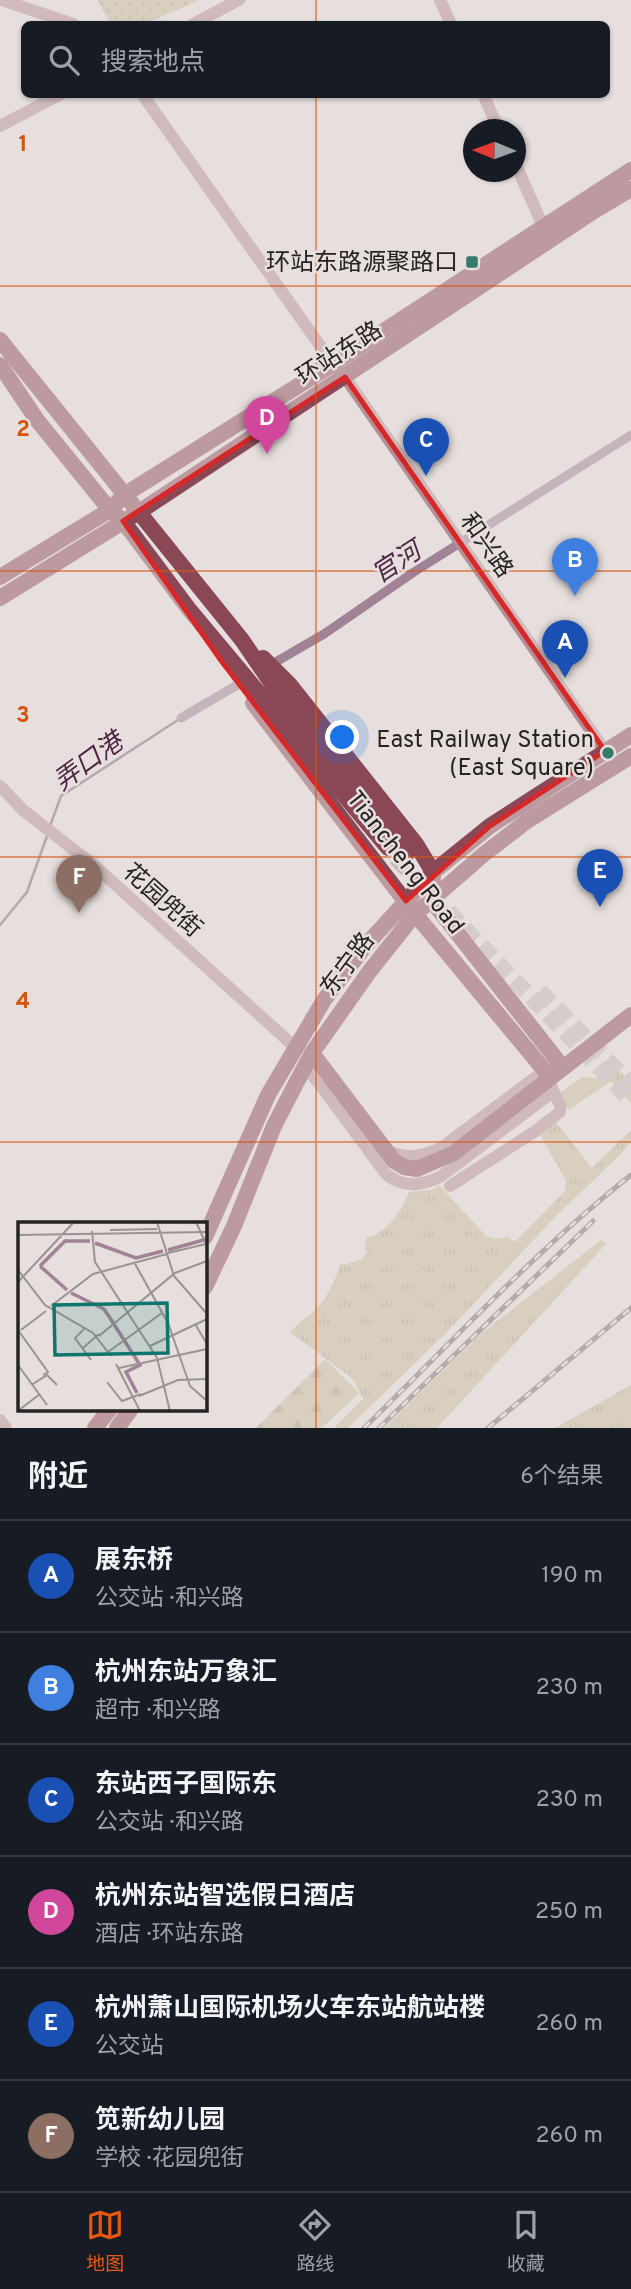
<!DOCTYPE html>
<html lang="zh">
<head>
<meta charset="utf-8">
<style>
	:root { --surface:#171b24; --page:#242831; --text:#f1f3f6; --muted:#9ea1a6; --line:#363941; --accent:#ea580c }
	body { margin:0; font-family:Overpass,"Noto Sans SC",sans-serif; background:var(--page); color:var(--text) }
	.compass { position:absolute; left:463px; top:119px; width:63px; height:63px; border-radius:50%; background:var(--surface); box-shadow:0 2px 5px #0004; rotate:271deg }
	.you { position:absolute; left:343px; top:738px; width:24px; height:24px; margin:-18px; border:5px solid #fff; border-radius:50%; background:#1a73e8; box-shadow:0 0 0 10px #1a73e833 }
	.badge { display:grid; place-items:center; width:46px; height:46px; border-radius:50%; background:var(--accent); color:#fff; font-size:23px; font-weight:700 }
	.pin { position:absolute; translate:-50% -58px; filter:drop-shadow(0 2px 4px #0008) }
	.pin::after { content:''; position:absolute; top:37px; width:24px; height:21px; background:inherit; clip-path:polygon(0 0,100% 0,50% 100%) }
	.list { margin:0; padding:0; list-style:none }
	h2 { display:flex; justify-content:space-between; align-items:center; height:91px; margin:0; padding:0 28px; font-size:30px }
	h2 small { font-size:23px; font-weight:400; color:var(--muted) }
	.list li { display:grid; grid-template-columns:46px 1fr auto; gap:21px; align-items:center; box-sizing:border-box; height:112px; padding:0 28px; border-top:2px solid var(--line) }
	.list b { display:block; font-size:26px; white-space:nowrap }
	.list p { margin:0; font-size:23px; white-space:nowrap; color:var(--muted) }
	.list em { font-size:23px; font-style:normal; color:var(--muted) }
	.icon { flex:none; width:38px; height:38px; fill:none; stroke:currentColor; stroke-width:2; stroke-linecap:round; stroke-linejoin:round }
	.map { position:relative; flex:none; width:631px; height:1428px; overflow:hidden }
	.search { position:absolute; background:var(--surface); box-shadow:0 2px 5px #0004; left:21px; right:21px; top:21px; height:77px; display:flex; align-items:center; gap:18px; box-sizing:border-box; padding:0 24px; border-radius:10px; color:var(--muted); font-size:26px }
	.sheet { height:763px; background:var(--surface) }
	nav { display:flex; justify-content:space-around; align-items:center; box-sizing:border-box; height:98px; border-top:2px solid var(--line); background:var(--surface); font-size:19px; color:var(--muted) }
	nav a { display:grid; justify-items:center; gap:4px }
	nav .on { color:var(--accent) }
	.map>svg:first-child { display:block }
	.grass { fill:url(#grass-tufts) }
	.forest { fill:url(#forest-firs) }
	.park { fill:url(#park-dots) }
	.lines { fill:none; stroke-linecap:round; stroke-linejoin:round }
	.stream { stroke:#7c6674; stroke-width:2.5 }
	.canal { stroke:#a18297; stroke-width:9 }
	.major-tunnel { stroke:#c0b9b8; stroke-width:16; stroke-dasharray:16 8; stroke-linecap:butt }
	.minor { stroke:#b58e95; stroke-width:12 }
	.major { stroke:#8a4857; stroke-width:16 }
	.rail-casing { stroke:#746f6e; stroke-width:5 }
	.rail { stroke:#e6dfdd; stroke-width:2.5; stroke-dasharray:8; stroke-linecap:butt }
	.marked { fill:none; stroke:#d62828; stroke-width:5; stroke-linejoin:round }
	.grid { fill:none; stroke:#d5540e; stroke-width:2; stroke-opacity:0.55 }
	.poi-dot { fill:#35796b; stroke:#e6dfdd; stroke-width:2.5 }
	.labels { text-anchor:middle; stroke-width:5; stroke-linejoin:round; paint-order:stroke }
	.poi-label { font-size:24px; fill:#262322; stroke:#e6dfdd; text-anchor:end }
	.street-label { font-size:24px; fill:#262322; stroke:#e6dfdd }
	.water-label { font-size:26px; font-style:italic; fill:#4f2544; stroke:#e6dfdd }
	.inset-river { fill:none; stroke:#a18297; stroke-width:3.5 }
	.inset-road { fill:none; stroke:#999492; stroke-width:2 }
	.view { fill:#0f766e; fill-opacity:0.15; stroke:#0f766e; stroke-width:3.5 }
	.inset-edge { fill:none; stroke:#262322; stroke-width:3.5 }
	.grid-label { font-size:23px; text-anchor:middle; font-weight:bold; fill:#d5540e; stroke:#e6dfdd; stroke-width:5; stroke-linejoin:round; paint-order:stroke }
</style>
</head>
<body>
<div class="map">
<svg width="631" height="1428" viewBox="0 0 631 1428">
	<defs>
		<pattern id="grass-tufts" width="24" height="20" patternUnits="userSpaceOnUse" patternTransform="scale(1.75)"><rect width="24" height="20" fill="#c7bd9c"/><path d="M3 7l-1-3M5 7V3M7 7l1-3M15 17l-1-3M17 17v-4M19 17l1-3" fill="none" stroke="#aba286"/></pattern>
		<pattern id="forest-firs" width="22" height="20" patternUnits="userSpaceOnUse" patternTransform="scale(1.75)"><rect width="22" height="20" fill="#c7bd9c"/><path d="M5 1l3.5 6h-7zM16 11l3.5 6h-7z" fill="#aba286"/></pattern>
		<pattern id="park-dots" width="8" height="8" patternUnits="userSpaceOnUse" patternTransform="scale(1.75)"><rect width="8" height="8" fill="#c7bd9c"/><path d="M2 2h.1M6 6h.1" fill="none" stroke="#aba286" stroke-width="1.8" stroke-linecap="round"/></pattern>
	</defs>
	<rect width="100%" height="100%" fill="#e6dfdd"/>
	<!-- grass -->
	<g class="grass">
		<path d="M620 1070 631 1084V1104L611 1081 568 1110 558 1094 583 1077 606 1079Z"/>
		<path d="M555 1121 592 1168 631 1130V1142L619 1156 556 1216 447 1332 348 1428H334L363 1399 353 1379 290 1332C297 1324 305 1319 312 1313 327 1299 335 1281 341 1263L344 1265 362 1259 367 1252 365 1245 367 1237C387 1234 402 1210 409 1192L431 1190 439 1185 486 1236 496 1239 508 1237 515 1242 565 1191 566 1181 539 1133Z"/>
		<path d="M601 1240 606 1244 437 1428H384L481 1334Z"/>
		<path d="M631 1385V1428H555Z"/>
	</g>
	<!-- forest -->
	<path class="forest" d="M325 1359 359 1393 322 1428H256Z"/>
	<!-- park -->
	<path class="park" d="M97 0H199L145 24H111Z"/>
	<g class="lines">
		<!-- stream -->
		<g class="stream">
			<path d="M50 826 61 796 181 718"/>
			<path d="M0 925 27 892 47 836"/>
		</g>
		<!-- canal -->
		<g class="canal">
			<path d="M267 667 324 634 414 572 631 435"/>
			<path d="M181 718 249 678"/>
		</g>
		<!-- major-tunnel -->
		<g class="major-tunnel">
			<path d="M396 858 430 893"/>
			<path d="M448 911 631 1101"/>
			<path d="M540 991 631 1084"/>
		</g>
		<!-- minor -->
		<g class="minor">
			<path d="M2 0 73 24"/>
			<path d="M440 0 451 24"/>
			<path d="M193 24 239 0"/>
			<path d="M142 94 333 364 345 377 605 751"/>
			<path d="M483 94 499 130"/>
			<path d="M0 126 61 94"/>
			<path d="M516 165 543 226"/>
			<path d="M0 786 23 810 96 867 296 1048"/>
			<path d="M306 1066 386 1174C403 1188 420 1186 440 1177L553 1092"/>
			<path d="M387 1150C406 1160 422 1156 441 1148L552 1065"/>
			<path d="M450 1186 534 1132 560 1112V1105L551 1086"/>
			<path d="M0 1420 6 1428"/>
		</g>
		<!-- major -->
		<g class="major">
			<path d="M0 340 242 640 274 687 406 855"/>
			<path d="M0 365 37 420 110 510 123 521 188 608 388 848"/>
			<path d="M0 577 110 510 124 495 333 364 631 170"/>
			<path d="M0 598 139 512 594 211 631 189"/>
			<path d="M263 658 290 685 416 844 433 872 432 901 557 1060"/>
			<path d="M253 703 415 914 545 1071"/>
			<path d="M312 1053 394 1161 404 1167 417 1169 454 1153 631 1015"/>
			<path d="M205 1237 268 1095 324 1000 366 945 433 872 490 826 631 735"/>
			<path d="M205 1287 234 1226 274 1126 292 1091 312 1053 369 972 415 914 484 854 527 821 631 756"/>
			<path d="M95 1428 110 1409"/>
			<path d="M117 1428 131 1409"/>
		</g>
		<defs>
			<g id="rail">
				<path d="M364 1428C452 1342 535 1251 631 1175"/>
				<path d="M379 1428 593 1221"/>
				<path d="M488 1428 631 1308"/>
			</g>
		</defs>
		<!-- rail casing -->
		<use href="#rail" class="rail-casing"/>
		<!-- rail -->
		<use href="#rail" class="rail"/>
	</g>
	<!-- marked area -->
	<path d="M0 0H631V1428H0ZM345 377 605 751 490 826 406 901 222 662 123 521Z" fill="#e6dfdd" fill-opacity=".55" fill-rule="evenodd"/>
	<path class="marked" d="M345 377 605 751 490 826 406 901 222 662 123 521Z"/>
	<!-- grid -->
	<path class="grid" d="M316 0V24M316 94V1428M0 286H631M0 571H631M0 857H631M0 1142H631"/>
	<!-- markers -->
	<g class="poi-dot">
		<rect x="465" y="255" width="14" height="14" rx="3.5"/>
		<circle cx="608" cy="753" r="7"/>
	</g>
	<g class="labels">
		<!-- poi labels -->
		<g class="poi-label">
			<text x="458" y="270">环站东路源聚路口</text>
			<text x="594" y="747">East Railway Station<tspan x="594" dy="28">(East Square)</tspan></text>
		</g>
		<!-- street labels -->
		<g class="street-label">
			<text transform="translate(339 353) rotate(-33)" y="8">环站东路</text>
			<text transform="translate(487 545) rotate(55)" y="8">和兴路</text>
			<text transform="translate(406 862) rotate(52)" y="8">Tiancheng Road</text>
			<text transform="translate(163 900) rotate(42)" y="8">花园兜街</text>
			<text transform="translate(347 964) rotate(-53)" y="8">东宁路</text>
		</g>
		<!-- water labels -->
		<g class="water-label">
			<text transform="translate(396 562) rotate(-33)" y="9">官河</text>
			<text transform="translate(88 761) rotate(-36)" y="9">弄口港</text>
		</g>
	</g>
	<!-- overview -->
	<g transform="translate(18 1222)">
		<rect width="189" height="189" fill="#e6dfdd"/>
		<path class="inset-river" d="M77 21 118 36 145 29M150 28 189 17M22 44 47 19H72M22 44 49 68M53 71 86 87 92 96M92 96 122 143 108 150 119 171"/>
		<path class="inset-road" d="M139 0 156 54 189 92M178 0 189 24M92 8 139 7M74 9 77 40 139 136 152 189M0 13 189 10M150 31 188 22M116 40 150 101 172 164 189 179M0 48 27 83 75 111 93 134M0 60 56 0M33 84 75 52 149 32M177 102 189 122M66 107 57 116 73 138M0 108 30 150 25 153M3 108 28 89M81 114 157 51 189 39M132 124 189 97M65 126 81 112M90 130 144 91M98 142 122 189M0 143 29 183M101 146 189 127M89 160 104 179 123 172M15 162 29 153 39 163M121 174 160 158 189 157M1 188 22 172"/>
		<path class="view" d="M149 81 150 131 37 133 36 83Z"/>
		<rect width="189" height="189" class="inset-edge"/>
	</g>
	<g class="grid-label">
		<text x="23" y="151">1</text>
		<text x="23" y="436">2</text>
		<text x="23" y="722">3</text>
		<text x="23" y="1008">4</text>
	</g>
</svg>
<svg class="compass" viewBox="-18 -18 36 36"><path d="M0-13l5 13h-10z" fill="#e53935"/><path d="M0 13l5-13h-10z" fill="#9ea1a6"/></svg>
<div class="you"></div>
<div class="pin badge" style="left:565px;top:678px;background:#1a4fb4">A</div>
<div class="pin badge" style="left:575px;top:596px;background:#3f7fe0">B</div>
<div class="pin badge" style="left:426px;top:476px;background:#1a4fb4">C</div>
<div class="pin badge" style="left:267px;top:454px;background:#d1479c">D</div>
<div class="pin badge" style="left:600px;top:907px;background:#1a4fb4">E</div>
<div class="pin badge" style="left:79px;top:913px;background:#8d6e63">F</div>
<div class="search"><svg class="icon" aria-label="search" viewBox="0 0 24 24"><circle cx="10" cy="10" r="6"/><path d="M15 15l6 6"/></svg>搜索地点</div>
</div>
<section class="sheet">
<h2>附近<small>6个结果</small></h2>
<ul class="list">
<li><span class="badge" style="background:#1a4fb4">A</span><div><b>展东桥</b><p>公交站 · 和兴路</p></div><em>190 m</em></li>
<li><span class="badge" style="background:#3f7fe0">B</span><div><b>杭州东站万象汇</b><p>超市 · 和兴路</p></div><em>230 m</em></li>
<li><span class="badge" style="background:#1a4fb4">C</span><div><b>东站西子国际东</b><p>公交站 · 和兴路</p></div><em>230 m</em></li>
<li><span class="badge" style="background:#d1479c">D</span><div><b>杭州东站智选假日酒店</b><p>酒店 · 环站东路</p></div><em>250 m</em></li>
<li><span class="badge" style="background:#1a4fb4">E</span><div><b>杭州萧山国际机场火车东站航站楼</b><p>公交站</p></div><em>260 m</em></li>
<li><span class="badge" style="background:#8d6e63">F</span><div><b>笕新幼儿园</b><p>学校 · 花园兜街</p></div><em>260 m</em></li>
</ul>
</section>
<nav>
<a class="on"><svg class="icon" aria-label="map" viewBox="0 0 24 24"><path d="M3 6l6-2 6 2 6-2v14l-6 2-6-2-6 2zM9 4v14M15 6v14"/></svg>地图</a>
<a><svg class="icon" aria-label="directions" viewBox="0 0 24 24"><path d="M12 3l9 9-9 9-9-9zM9 14v-3h6M13 9l2 2-2 2"/></svg>路线</a>
<a><svg class="icon" aria-label="saved" viewBox="0 0 24 24"><path d="M7 4h10v16l-5-4-5 4z"/></svg>收藏</a>
</nav>
</body>
</html>
